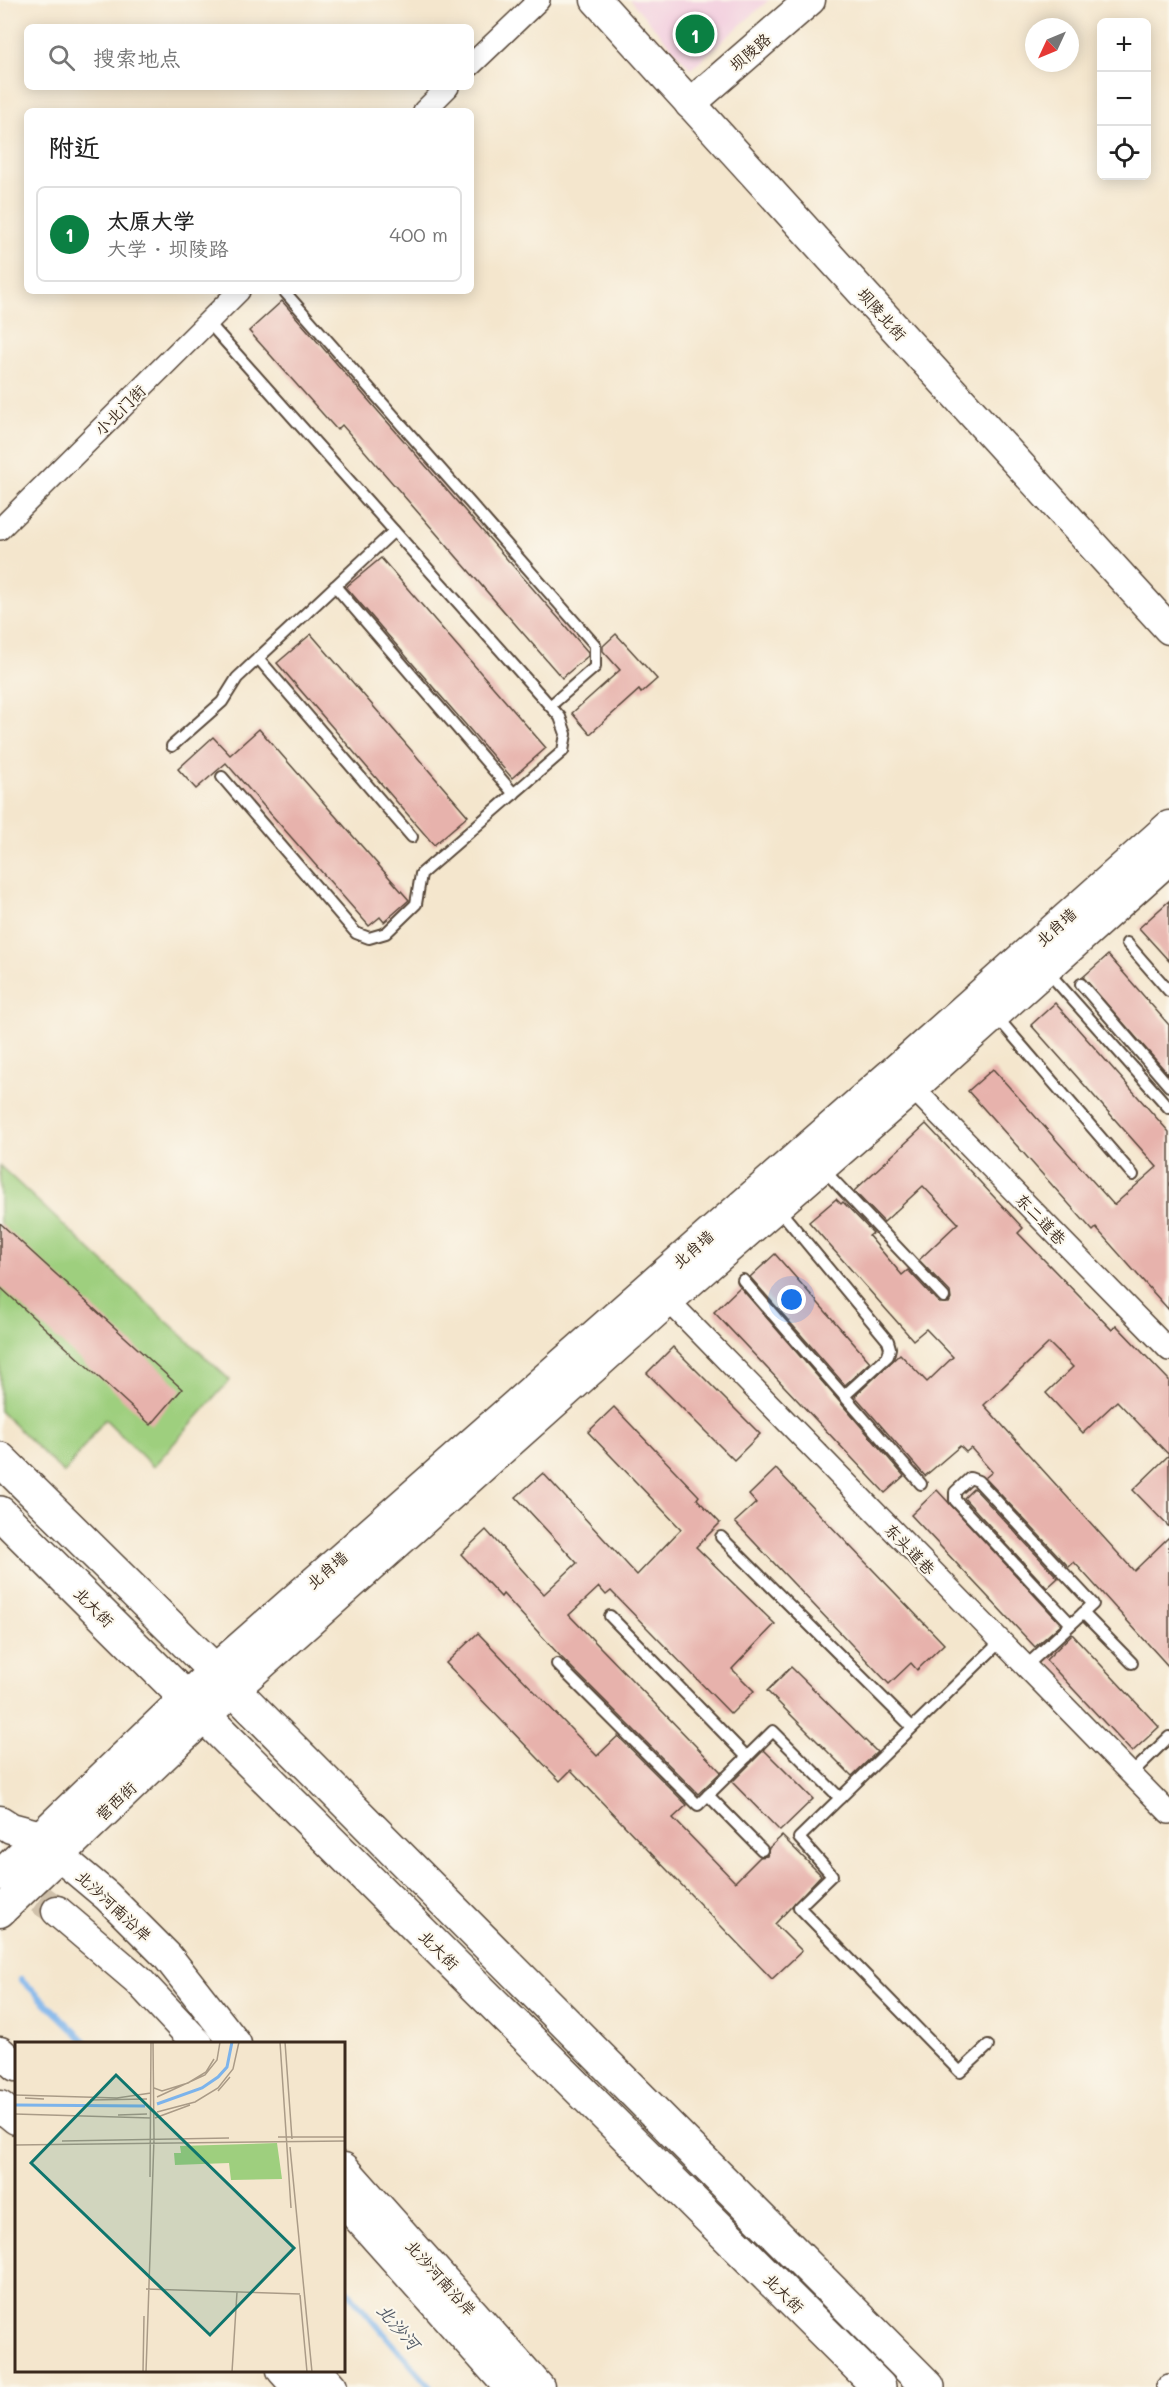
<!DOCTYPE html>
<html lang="zh">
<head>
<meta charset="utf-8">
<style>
	:root { --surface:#fff; --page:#f2f2f2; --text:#222; --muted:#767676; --line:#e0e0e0; --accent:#0b8043 }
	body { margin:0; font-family:Mali,"LXGW WenKai TC",sans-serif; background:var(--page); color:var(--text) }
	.controls { position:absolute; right:18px; top:18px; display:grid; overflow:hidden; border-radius:9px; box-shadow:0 3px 15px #0003 }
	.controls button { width:54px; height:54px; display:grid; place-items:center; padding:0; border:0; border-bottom:2px solid var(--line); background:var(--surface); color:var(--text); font:30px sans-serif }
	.compass { position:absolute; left:1025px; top:18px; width:54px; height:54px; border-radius:50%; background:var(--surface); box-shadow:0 3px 15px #0003; rotate:226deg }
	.you { position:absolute; left:792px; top:1300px; width:21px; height:21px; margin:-15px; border:4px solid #fff; border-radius:50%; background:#1a73e8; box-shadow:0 0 0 9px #1a73e833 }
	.badge { display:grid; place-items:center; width:39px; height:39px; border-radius:50%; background:var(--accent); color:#fff; font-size:20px; font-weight:700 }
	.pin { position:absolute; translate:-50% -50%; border:3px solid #fff; box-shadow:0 2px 6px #0006 }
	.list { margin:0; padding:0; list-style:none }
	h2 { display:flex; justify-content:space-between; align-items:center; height:78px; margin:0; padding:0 24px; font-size:26px }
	h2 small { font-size:20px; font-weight:400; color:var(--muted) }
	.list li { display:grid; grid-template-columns:39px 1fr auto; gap:18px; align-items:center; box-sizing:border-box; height:96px; margin:0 12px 12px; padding:0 12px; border:2px solid var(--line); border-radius:9px }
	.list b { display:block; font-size:22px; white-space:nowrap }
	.list p { margin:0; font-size:20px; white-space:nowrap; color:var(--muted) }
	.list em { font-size:20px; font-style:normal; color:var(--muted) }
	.icon { flex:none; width:33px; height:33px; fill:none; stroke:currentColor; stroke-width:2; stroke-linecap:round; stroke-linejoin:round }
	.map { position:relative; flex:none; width:1169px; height:2387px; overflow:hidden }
	.search { position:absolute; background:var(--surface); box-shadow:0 3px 15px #0003; left:24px; top:24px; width:450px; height:66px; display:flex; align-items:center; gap:15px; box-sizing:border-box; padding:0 21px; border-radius:9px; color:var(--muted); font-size:22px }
	.panel { position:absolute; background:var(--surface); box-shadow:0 3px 15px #0003; left:24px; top:108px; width:450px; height:186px; border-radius:9px }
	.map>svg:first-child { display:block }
	.built { fill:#f3cfdf }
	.green { fill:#9ecf7e; stroke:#6c7c4e; stroke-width:1.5 }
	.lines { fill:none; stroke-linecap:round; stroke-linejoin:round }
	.stream { stroke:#7cb3eb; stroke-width:6 }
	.building { fill:#e7b2ac }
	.secondary-tunnel { stroke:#cfc0aa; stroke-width:30; stroke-dasharray:30 15; stroke-linecap:butt }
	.lane-casing { stroke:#574638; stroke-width:14 }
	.street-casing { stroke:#574638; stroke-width:24 }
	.secondary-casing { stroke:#574638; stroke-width:33 }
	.primary-casing { stroke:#574638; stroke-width:36 }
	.lane { stroke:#fff; stroke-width:10 }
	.street { stroke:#fff; stroke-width:21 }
	.secondary { stroke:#fff; stroke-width:30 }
	.primary { stroke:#fff; stroke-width:33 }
	.labels { text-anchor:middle; stroke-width:4.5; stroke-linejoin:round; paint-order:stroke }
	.street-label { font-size:16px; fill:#3b2a1e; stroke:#fbf7ec }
	.water-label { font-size:18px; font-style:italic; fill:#525a66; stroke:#fbf7ec }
	.inset-river { fill:none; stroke:#7cb3eb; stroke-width:3 }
	.inset-road { fill:none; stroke:#aa9b87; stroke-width:1.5 }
	.view { fill:#0f766e; fill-opacity:0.15; stroke:#0f766e; stroke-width:3 }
	.inset-edge { fill:none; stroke:#3b2a1e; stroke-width:3 }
</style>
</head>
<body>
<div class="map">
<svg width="1169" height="2387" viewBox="0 0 1169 2387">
	<rect width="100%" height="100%" fill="#fbf7ec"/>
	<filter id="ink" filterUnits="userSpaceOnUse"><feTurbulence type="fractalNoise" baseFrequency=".0167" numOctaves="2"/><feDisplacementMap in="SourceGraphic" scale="12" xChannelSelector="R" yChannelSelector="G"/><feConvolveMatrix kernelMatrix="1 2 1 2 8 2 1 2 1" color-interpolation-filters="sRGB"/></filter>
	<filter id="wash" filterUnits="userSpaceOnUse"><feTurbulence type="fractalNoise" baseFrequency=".008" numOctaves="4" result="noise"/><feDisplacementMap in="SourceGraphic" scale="24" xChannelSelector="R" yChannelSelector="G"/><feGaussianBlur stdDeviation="1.35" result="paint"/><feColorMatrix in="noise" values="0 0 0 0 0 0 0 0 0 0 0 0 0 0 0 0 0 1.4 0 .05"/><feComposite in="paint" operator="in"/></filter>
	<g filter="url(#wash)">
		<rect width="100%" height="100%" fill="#f4e6cd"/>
		<!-- built -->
		<path class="built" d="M630 0H769L691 69Z"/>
		<!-- green -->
		<path class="green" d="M0 1166 230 1380 153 1467 105 1419 64 1473 0 1411Z"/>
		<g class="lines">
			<!-- stream -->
			<g class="stream">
				<path d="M21 1979 88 2044"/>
				<path d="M344 2287 430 2387"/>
			</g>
		</g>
		<g id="blocks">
			<!-- building -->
			<g class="building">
				<path d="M282 301 588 652V656L562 678 342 425 337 430 249 331Z"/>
				<path d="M381 558 546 748 512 778 346 587Z"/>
				<path d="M311 634 468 816 434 845 277 663Z"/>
				<path d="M616 634 657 679 641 693 639 690 590 734 572 713 620 670 603 651V646Z"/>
				<path d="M259 729 409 900 384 922 380 917 369 926 226 763 196 789 178 769 213 737 230 755Z"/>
				<path d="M1169 901V961L1139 928Z"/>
				<path d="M1108 955 1169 1025V1075L1083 977Z"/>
				<path d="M1055 1003 1169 1132V1310L1096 1228 1093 1231 968 1091 993 1069 1114 1205 1157 1167 1031 1025Z"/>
				<path d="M926 1124 1023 1228 1018 1233 1112 1330 1116 1325 1169 1380V1455L1117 1401 1083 1433 1046 1393 1073 1367 1049 1343 984 1405 1134 1571 1169 1537V1667L1074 1562 1069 1567 985 1478 992 1472 971 1448 966 1452 960 1446 925 1476 855 1396 900 1354 927 1382 953 1357 926 1329 913 1340 809 1222 836 1199 841 1204 843 1202 873 1233 869 1236 902 1275 908 1270 939 1303H949L951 1299 950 1292 919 1260 958 1223 923 1186 884 1222 854 1191Z"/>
				<path d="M0 1223 182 1389 151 1425 0 1287Z"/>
				<path d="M775 1254 870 1362 845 1385 750 1277Z"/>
				<path d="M740 1287 904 1476 885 1493 714 1312Z"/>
				<path d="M673 1347 760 1434 734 1460 647 1373Z"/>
				<path d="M614 1407 699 1496 697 1499 720 1523 696 1547 775 1624 732 1669 754 1691 731 1714 611 1591 606 1595 599 1587 569 1615 721 1772 698 1794 562 1658 503 1594 501 1597 461 1554 486 1530 544 1594 577 1563 516 1497 543 1473 637 1575 681 1529 588 1432Z"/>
				<path d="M1169 1455V1527L1133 1490Z"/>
				<path d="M776 1469 944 1644 917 1670 911 1663 889 1684 735 1522 756 1503 749 1495Z"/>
				<path d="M974 1488 1058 1578 1047 1588 964 1498Z"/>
				<path d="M937 1490 1061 1624 1035 1647 911 1515Z"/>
				<path d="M478 1633 597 1756 618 1736 687 1805 673 1818 735 1882 760 1857 767 1856 769 1848 782 1836 821 1875 775 1924 802 1951 772 1979 571 1770 560 1781 446 1663Z"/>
				<path d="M1072 1634 1159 1727 1132 1752 1046 1660Z"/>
				<path d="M791 1667 877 1752 852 1776 767 1691Z"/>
				<path d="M764 1750 813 1799 780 1831 732 1782Z"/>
			</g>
		</g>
	</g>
	<g filter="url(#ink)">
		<use href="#blocks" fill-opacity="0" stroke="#574638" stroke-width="1.5"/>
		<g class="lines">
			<!-- secondary-tunnel -->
			<path class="secondary-tunnel" d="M3 1873 57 1911"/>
			<defs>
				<g id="lane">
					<path d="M284 291 595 645V667L550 706"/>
					<path d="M208 322 560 717 566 734 563 751 421 874 416 904 386 933 369 938 356 933 222 777"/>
					<path d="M335 586 514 794"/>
					<path d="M258 658 412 837"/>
					<path d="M172 746 222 702 237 678 394 531"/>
					<path d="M1127 943 1169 991"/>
					<path d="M1048 972 1169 1108"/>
					<path d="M1081 984 1169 1086"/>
					<path d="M996 1016 1133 1175"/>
					<path d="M823 1169 944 1297"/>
					<path d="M777 1207 888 1341 890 1348 888 1356 844 1396"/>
					<path d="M743 1280 921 1484"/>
					<path d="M721 1537 912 1727"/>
					<path d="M1083 1613 1132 1663"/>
					<path d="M610 1616 747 1757"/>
					<path d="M557 1664 698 1805 773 1731 840 1798"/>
					<path d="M1025 1667 1093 1604 978 1481 970 1478 955 1492V1500L1071 1624"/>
					<path d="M1130 1775 1169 1737"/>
					<path d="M708 1795 762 1850"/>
					<path d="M988 2046 960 2072 799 1907 832 1875 799 1838 1000 1642"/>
				</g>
				<g id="street">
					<path d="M471 65 539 0"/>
					<path d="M424 111 448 87"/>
					<path d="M0 529 239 291"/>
					<path d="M913 1088 1169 1350"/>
					<path d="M659 1291 1169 1813"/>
					<path d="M1167 2387 1169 2385"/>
				</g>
				<g id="secondary">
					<path d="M596 0 1169 629"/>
					<path d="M690 104 810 0"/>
					<path d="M0 1821 11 1828 41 1836"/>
					<path d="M58 1855 107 1896 167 1956 236 2044"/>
					<path d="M0 1875 214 1670 909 1058 1169 826"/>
					<path d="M57 1911 138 1980 198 2044"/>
					<path d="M0 1912 232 1691 668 1301 921 1081 1169 859"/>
					<path d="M0 2052 16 2066"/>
					<path d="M0 2106 16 2119"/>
					<path d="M344 2168 539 2387"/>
					<path d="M344 2202 509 2387"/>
					<path d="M282 2370 297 2387"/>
					<path d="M317 2370 332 2387"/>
				</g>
				<g id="primary">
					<path d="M0 1459 214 1670 928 2387"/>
					<path d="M0 1513 879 2387"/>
				</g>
			</defs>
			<!-- lane casing -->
			<use href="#lane" class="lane-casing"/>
			<!-- street casing -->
			<use href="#street" class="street-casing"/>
			<!-- secondary casing -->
			<use href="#secondary" class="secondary-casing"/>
			<!-- primary casing -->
			<use href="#primary" class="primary-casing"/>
			<!-- lane -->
			<use href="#lane" class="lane"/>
			<!-- street -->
			<use href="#street" class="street"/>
			<!-- secondary -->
			<use href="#secondary" class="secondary"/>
			<!-- primary -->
			<use href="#primary" class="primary"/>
		</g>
	</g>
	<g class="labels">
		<!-- street labels -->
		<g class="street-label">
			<text transform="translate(750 52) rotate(-41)" y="6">坝陵路</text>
			<text transform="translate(882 314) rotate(48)" y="6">坝陵北街</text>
			<text transform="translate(120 410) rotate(-45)" y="6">小北门街</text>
			<text transform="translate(1056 927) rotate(-42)" y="6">北肖墙</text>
			<text transform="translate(1041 1219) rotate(46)" y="6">东二道巷</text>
			<text transform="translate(693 1249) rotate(-41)" y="6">北肖墙</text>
			<text transform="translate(910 1549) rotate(46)" y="6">东头道巷</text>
			<text transform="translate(327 1570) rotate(-41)" y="6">北肖墙</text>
			<text transform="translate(94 1607) rotate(45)" y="6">北大街</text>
			<text transform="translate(116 1801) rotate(-43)" y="6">营西街</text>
			<text transform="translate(114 1906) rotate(43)" y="6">北沙河南沿岸</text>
			<text transform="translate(439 1950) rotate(45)" y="6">北大街</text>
			<text transform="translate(441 2278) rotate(48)" y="6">北沙河南沿岸</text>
			<text transform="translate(784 2293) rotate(45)" y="6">北大街</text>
		</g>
		<!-- water labels -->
		<g class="water-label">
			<text transform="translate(398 2327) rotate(49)" y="6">北沙河</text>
		</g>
	</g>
	<!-- overview -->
	<g transform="translate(15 2042)">
		<rect width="330" height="330" fill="#f4e6cd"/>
		<path d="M262 101 267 137 216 138 214 121 160 123 159 111H166L165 104Z" fill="#9ecf7e"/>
		<path class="inset-river" d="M142 62 187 46 203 35 212 25 217 0M0 63 130 64"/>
		<path class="inset-road" d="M265 0 276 166M270 0 277 97M139 46 147 49 173 41 191 30 199 17M203 49 215 35M0 53 102 56 136 51M142 55 190 33 202 18 205 0M10 56 29 57M75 58 132 57M142 70 180 60 203 46 218 27 224 0M0 72 136 76M103 73 132 72M140 76 175 63M263 95H330M47 99 214 96M0 103 330 99M275 105 297 330M135 135 136 0M131 247 285 252M285 253 292 330M128 330 129 274M131 330 139 97 138 0M217 330 222 250"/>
		<path class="view" d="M101 33 279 206 195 293 16 121Z"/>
		<rect width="330" height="330" class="inset-edge"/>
	</g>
</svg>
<div class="controls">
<button>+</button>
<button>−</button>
<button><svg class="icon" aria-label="locate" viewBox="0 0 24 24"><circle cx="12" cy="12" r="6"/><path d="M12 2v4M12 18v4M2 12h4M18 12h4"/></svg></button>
</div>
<svg class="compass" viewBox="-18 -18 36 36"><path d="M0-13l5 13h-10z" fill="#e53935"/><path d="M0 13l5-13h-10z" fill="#767676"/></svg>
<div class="you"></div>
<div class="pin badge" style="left:695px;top:34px">1</div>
<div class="search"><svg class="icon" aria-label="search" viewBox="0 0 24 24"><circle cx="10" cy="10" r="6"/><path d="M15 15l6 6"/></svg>搜索地点</div>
<section class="panel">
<h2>附近<small></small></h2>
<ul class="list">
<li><span class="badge">1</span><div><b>太原大学</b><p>大学 · 坝陵路</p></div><em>400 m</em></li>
</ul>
</section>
</div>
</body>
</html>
